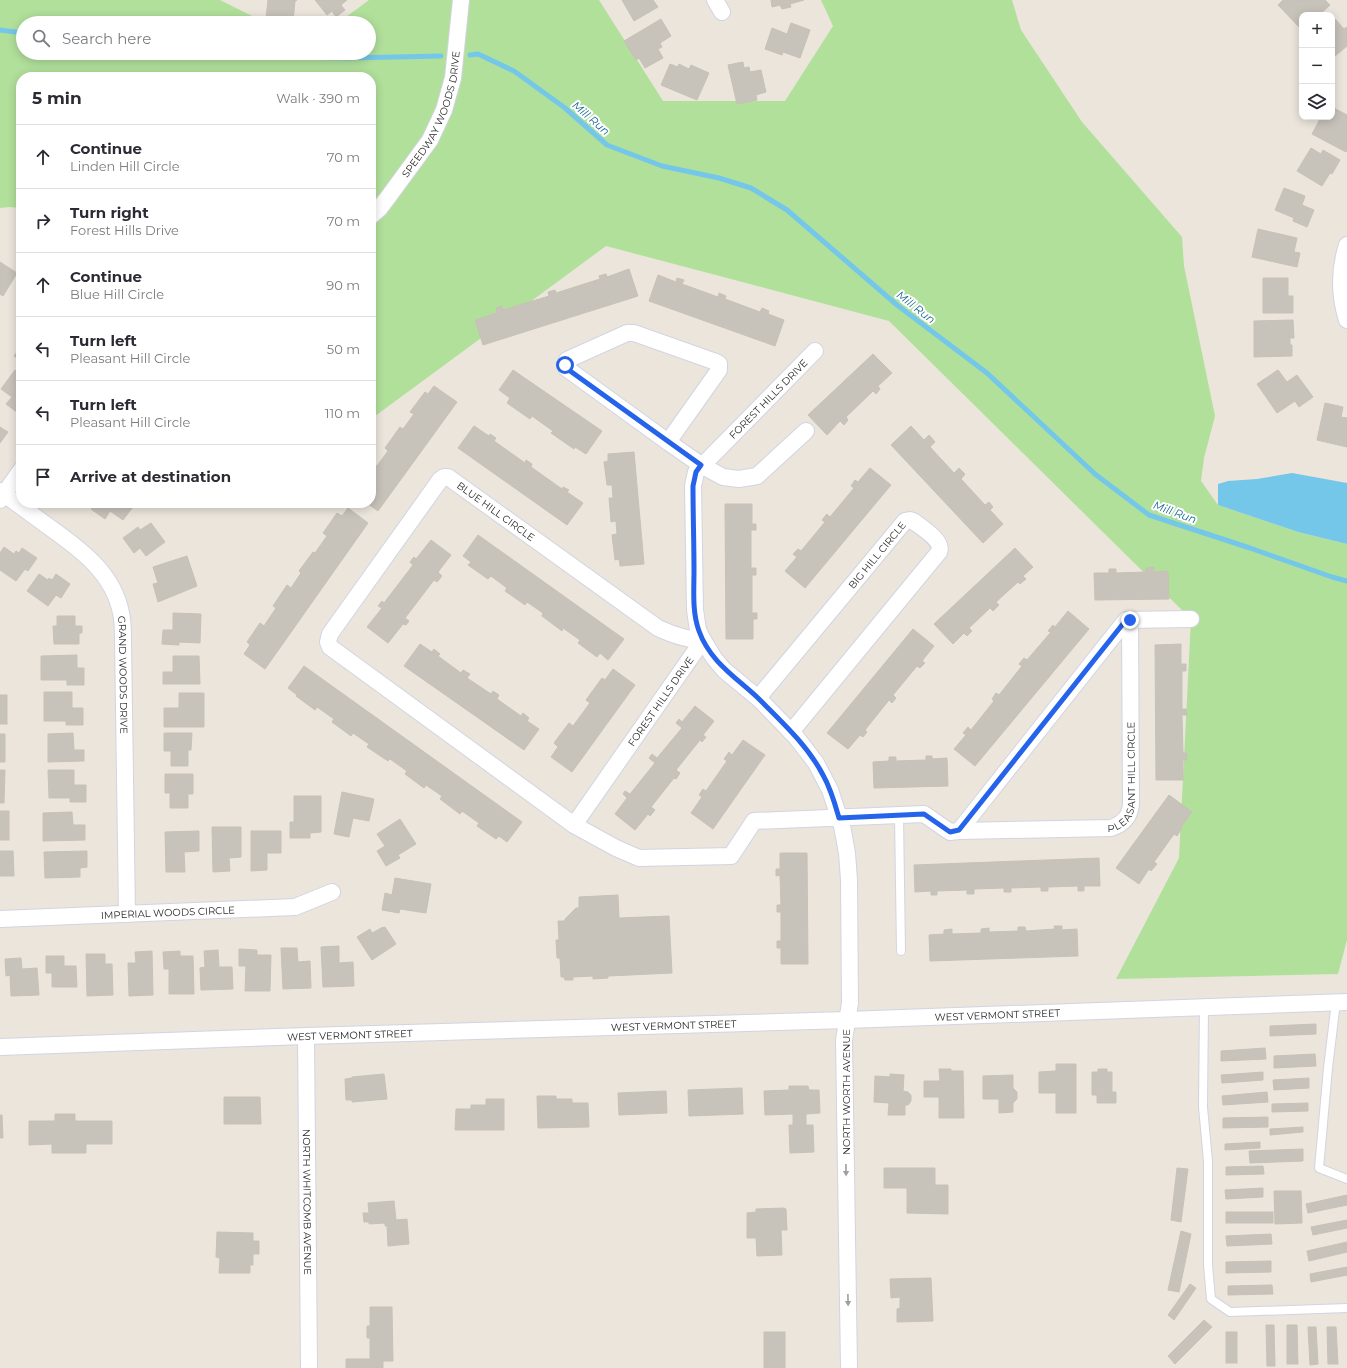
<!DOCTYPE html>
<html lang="en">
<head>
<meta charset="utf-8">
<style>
	:root { --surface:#fff; --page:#f7f7f7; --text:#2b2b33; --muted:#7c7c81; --line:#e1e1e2 }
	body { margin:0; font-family:Montserrat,sans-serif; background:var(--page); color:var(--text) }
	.controls { position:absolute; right:12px; top:12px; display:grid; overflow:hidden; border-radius:8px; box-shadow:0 2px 10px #0003 }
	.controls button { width:36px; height:36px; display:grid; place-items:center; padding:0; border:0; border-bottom:1px solid var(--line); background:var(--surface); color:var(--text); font:20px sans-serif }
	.stop { position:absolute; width:12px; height:12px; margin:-9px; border:3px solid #2563eb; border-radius:50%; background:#fff }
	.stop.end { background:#2563eb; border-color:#fff; box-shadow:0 1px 4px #0008 }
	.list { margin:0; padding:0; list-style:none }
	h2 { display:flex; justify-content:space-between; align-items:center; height:52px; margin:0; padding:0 16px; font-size:17px }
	h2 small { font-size:13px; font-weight:400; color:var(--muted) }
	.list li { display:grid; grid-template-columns:26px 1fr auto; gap:12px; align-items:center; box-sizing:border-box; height:64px; padding:0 16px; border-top:1px solid var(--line) }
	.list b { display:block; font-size:15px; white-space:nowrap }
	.list p { margin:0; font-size:13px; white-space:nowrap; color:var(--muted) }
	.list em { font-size:13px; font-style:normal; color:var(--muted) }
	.icon { flex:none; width:22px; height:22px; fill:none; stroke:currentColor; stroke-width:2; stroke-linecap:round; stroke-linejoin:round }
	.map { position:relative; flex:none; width:1347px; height:1368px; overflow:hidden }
	.search { position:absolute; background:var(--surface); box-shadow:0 2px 10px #0003; left:16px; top:16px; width:360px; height:44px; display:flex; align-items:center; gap:10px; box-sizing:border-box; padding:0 14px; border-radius:22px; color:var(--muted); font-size:15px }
	.panel { position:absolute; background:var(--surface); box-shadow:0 2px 10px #0003; left:16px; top:72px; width:360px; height:436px; border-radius:16px }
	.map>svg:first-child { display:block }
	.green { fill:#b1e09b }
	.water { fill:#74c7e9 }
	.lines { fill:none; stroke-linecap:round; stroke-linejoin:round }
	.stream { stroke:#74c7e9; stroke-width:5 }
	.building { fill:#c7c3bb; stroke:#c7c1b6 }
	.service-casing { stroke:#d2d4e2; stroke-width:10 }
	.minor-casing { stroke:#d2d4e2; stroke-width:18 }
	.service { stroke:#fff; stroke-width:8 }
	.minor { stroke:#fff; stroke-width:16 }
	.oneway { fill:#9f9f9f }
	.route { stroke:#2563eb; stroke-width:5 }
	.labels { text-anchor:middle; stroke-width:4; stroke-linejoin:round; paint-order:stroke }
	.street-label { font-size:10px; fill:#2a2a2a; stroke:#fff }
	.water-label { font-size:11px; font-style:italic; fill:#136594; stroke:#fff }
</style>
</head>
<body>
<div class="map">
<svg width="1347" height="1368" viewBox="0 0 1347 1368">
	<rect width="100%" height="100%" fill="#ebe5dc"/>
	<!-- green -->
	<path class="green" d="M0 0H220L266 23H23V53H369V23H338L369 0H599L663 101H785L833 26 821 0H1012L1021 30 1082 122 1182 237 1184 266 1215 416 1204 458 1201 481 1218 505 1298 532 1347 544V940L1338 974 1116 979 1179 858 1191 619 889 321 606 246 371 419V77H21V208L9 207 0 208Z"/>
	<!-- water -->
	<path class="water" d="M1292 473 1347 483V544L1298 532 1218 505V484L1228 481 1257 479Z"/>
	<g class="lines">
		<!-- stream -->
		<g class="stream">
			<path d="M0 30 23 33"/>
			<path d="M206 53 220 56 349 58 441 56"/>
			<path d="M470 55 478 54 514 71 565 108 607 145 662 166 719 178 751 188 787 210 897 305 987 373 1095 474 1149 515 1250 548 1332 577 1347 581"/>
		</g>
	</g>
	<!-- building -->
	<g class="building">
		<path d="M268 0H297L295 1 293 21 266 18Z"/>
		<path d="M315 0H347L341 5 345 10 336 17 332 11 327 15Z"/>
		<path d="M622 0H653L658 7 634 21Z"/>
		<path d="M771 0H804L790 4 791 7 782 9 780 5 772 7Z"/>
		<path d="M1283 0H1325L1330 5 1319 15H1302V30L1278 5Z"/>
		<path d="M661 19 671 36 660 43 662 47 658 49 663 58 645 68 639 58 636 60 624 41Z"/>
		<path d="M1335 19 1344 29 1347 27V46L1335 56 1332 53V22Z"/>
		<path d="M791 23 810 30 800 58 783 52 782 55 765 49 772 28 787 34Z"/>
		<path d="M743 62 744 68 749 67 750 72 761 70 766 92 756 95 757 100 737 104 728 65Z"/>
		<path d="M670 64 678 67 679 64 689 69 691 65 709 73 697 100 661 85Z"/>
		<path d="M1332 107 1347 115V150L1346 152 1312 134 1321 117H1332Z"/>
		<path d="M1311 148 1321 154 1323 150 1340 160 1332 174 1330 173 1322 186 1297 171Z"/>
		<path d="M1284 188 1305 196 1302 205 1314 210 1307 227 1293 221 1294 218 1275 210Z"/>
		<path d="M1258 229 1297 238 1294 252 1300 253 1297 267 1252 257Z"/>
		<path d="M0 262 17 273 3 296 0 294Z"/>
		<path d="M629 269 638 296 483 345 475 320 497 313 496 308 502 306 503 310 549 296 548 292 555 290 556 293 600 279 599 276 606 274 607 277Z"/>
		<path d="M658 275 676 282 677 278 684 280 682 284 718 297 719 293 726 296 725 299 760 312 762 308 769 311 768 314 784 320 775 346 649 301Z"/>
		<path d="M1263 278H1288V296H1293V313H1263Z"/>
		<path d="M1293 320 1294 338H1290V345H1292V356L1254 357V321Z"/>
		<path d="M21 346V361L14 356Z"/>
		<path d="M873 354 892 373 878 386 880 389 876 394 873 391 846 417 848 420 844 425 840 421 827 435 808 415Z"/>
		<path d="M15 370 21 374V410L18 413 6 404 12 397 1 389Z"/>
		<path d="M513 370 602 431 586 454 575 447 574 449 551 433 553 431 532 416 530 419 507 403 510 398 499 390Z"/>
		<path d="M1278 370 1287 382 1297 375 1313 397 1299 407 1295 401 1277 413 1257 384Z"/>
		<path d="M434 386 457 402 378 511 367 503H371V467L373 464 377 466 388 451 385 448 400 427 403 429 414 414 410 412 425 392 428 394Z"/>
		<path d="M1325 403 1343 407 1341 417 1347 418V447L1317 440Z"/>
		<path d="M474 426 489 436 490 434 496 438 494 441 525 463 526 460 532 464 531 467 562 489 563 487 569 490 567 492 583 503 567 525 458 448Z"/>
		<path d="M911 426 924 440 929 435 935 442 930 447 954 473 959 468 965 474 961 479 985 505 989 502 993 507 990 510 1003 524 983 543 891 445Z"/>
		<path d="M0 427 8 432 0 443Z"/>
		<path d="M634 452 644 564 620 566 619 559 615 560 612 535 617 534 616 521 611 522 609 498H613L612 485H607L604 462 608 461V454Z"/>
		<path d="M870 468 891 485 805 588 785 571 797 557 793 554 798 549 801 551 825 522 822 520 827 514 830 517 854 488 851 486 855 480 858 482Z"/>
		<path d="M95 503H136L123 520 110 511 105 519 91 509Z"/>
		<path d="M725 504H752V524H756V530H751V568H756V575H752V613H757V619H753V639H726Z"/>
		<path d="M348 508 368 523 265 669 244 654 250 645 247 642 260 623 264 626 276 608 273 606 287 585 291 588 301 573 299 571 313 552 315 553 327 536 323 533 337 513 342 516Z"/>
		<path d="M151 523 165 542 146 556 140 548 134 553 123 538 138 527 140 530Z"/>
		<path d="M478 535 624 639 608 660 600 653 597 657 578 643 580 640 563 628 562 631 542 616 543 613 527 602 525 605 505 591 507 588 491 576 488 579 468 565 471 562 463 556Z"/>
		<path d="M431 540 451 555 438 572 442 576 437 582 434 580 405 618 409 621 406 625 403 624 388 643 367 627 382 608 378 606 382 601 384 603 413 565 410 562 414 557 416 559Z"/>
		<path d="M4 547 14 554 16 551 19 553 22 548 37 558 28 571 25 569 16 581 0 570V553Z"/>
		<path d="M1015 548 1033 567 1023 576 1026 579 1020 584 1018 582 996 602 999 605 993 611 990 608 969 628 972 631 967 636 964 633 953 644 934 624Z"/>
		<path d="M187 556 197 586 158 602 153 584 158 583 153 567Z"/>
		<path d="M1154 567V572L1168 571 1169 599 1095 600 1094 573H1109V569H1116V573L1146 572V568Z"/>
		<path d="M39 574 48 580 49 578 52 580 56 574 70 584 61 598 56 595 48 606 27 591Z"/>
		<path d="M1068 611 1089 629 975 766 954 749 966 735 963 733 968 727 971 730 994 701 992 699 996 693 999 695 1022 666 1019 664 1024 658 1027 660 1051 632 1048 631 1053 625 1055 627Z"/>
		<path d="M173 613 201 614 200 643 179 642V645L162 644 163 630H173Z"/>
		<path d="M57 616H75V626H82V633H79V644H54L53 626H57Z"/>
		<path d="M913 629 934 646 922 661 925 663 920 668 917 666 893 695 896 698 892 703 889 700 865 730 867 732 863 737 860 735 848 749 827 733Z"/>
		<path d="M420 644 432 652 434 649 440 654 438 656 461 673 463 670 470 674 467 678 491 694 493 691 499 695 497 699 521 716 523 713 529 718 527 721 539 729 524 750 404 666Z"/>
		<path d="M1181 644V664H1186V671H1182V709H1186L1187 715H1182L1183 753H1187V760H1183V780H1156L1155 645Z"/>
		<path d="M77 655V668H84V685H67V680H41V656Z"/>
		<path d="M173 656H199L200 684H163V672H173Z"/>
		<path d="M304 666 522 822 507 842 499 836 496 839 477 826 479 823 462 811 460 814 440 799 442 796 426 785 424 788 405 774 407 771 390 759 388 761 367 747 369 744 353 733 351 736 332 722 334 719 317 707 315 710 296 696 297 695 288 688Z"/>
		<path d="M613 669 635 685 572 772 551 757 558 747 554 743 569 723 573 726 590 703 586 700 602 678 605 680Z"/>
		<path d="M44 692H72V708H83V725H66V721H44Z"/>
		<path d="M179 693H204V727H164V708H179Z"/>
		<rect x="0" y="695" width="7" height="29"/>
		<path d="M695 706 714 721 703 735 706 737 702 742 700 740 676 770 680 773 676 779 674 778 651 807 655 810 650 816 648 814 635 830 615 814 627 798 623 794 625 791 630 794 655 763 649 758 652 754 657 758 682 728 676 723 679 719 682 722Z"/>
		<path d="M73 733 74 750H84V761L48 762V734Z"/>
		<path d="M164 733H192L191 750H188V766H171V751H164Z"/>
		<rect x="0" y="734" width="5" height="28"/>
		<path d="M743 740 765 755 713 829 691 813 702 797 699 795 703 789 706 791 727 761 724 759 729 752 732 755Z"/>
		<path d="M926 756H932V759L947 758 948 786 874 788 873 762 889 761V757H896V761L926 760Z"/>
		<path d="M0 770H5L4 803H0Z"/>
		<path d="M48 770H74V785H86V802H70V798H49Z"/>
		<path d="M165 774H193V794H188V808H170V793H165Z"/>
		<path d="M342 792 374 799 369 821 353 818 349 837 334 834Z"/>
		<path d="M1169 795 1192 812 1181 827 1182 828 1177 836 1174 834 1154 862 1157 864 1151 871 1149 869 1139 884 1116 868Z"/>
		<path d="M294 796H321V832L310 833V838H290V822H294Z"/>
		<rect x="0" y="811" width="9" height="29"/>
		<path d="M72 812 73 825H85V840L43 841V813Z"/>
		<path d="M400 819 416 844 398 855 400 858 386 866 377 851 385 846 377 834Z"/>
		<path d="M212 827H241V857L229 858 230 871 213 872Z"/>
		<path d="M199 831V851L184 852 185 872H166L165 832Z"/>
		<path d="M251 831H281V853H267V870L251 871Z"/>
		<path d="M0 851H13L14 876H0Z"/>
		<path d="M87 851V867L80 868V877L45 878 44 852Z"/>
		<path d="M780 853H807L808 964H781V948H777V941H781V912H777V905H781L780 875 776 876V869H780Z"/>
		<path d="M1099 858 1100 886H1084V891H1078V886L1048 887V891H1041V887L1011 888V892H1004V888L974 889V894H967V890L937 891V895H931V891L915 892 914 865Z"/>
		<path d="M395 878 431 884 426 913 400 909 399 913 382 910 385 893 392 895Z"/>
		<path d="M618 895 619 918 669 916 672 973 608 976V978L593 979V976L573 977V980H565L564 977H561L560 958H557L556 940H559L558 921H565V919L576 908H579V897Z"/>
		<path d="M1054 926H1062V930L1077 929 1078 956 930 961 929 935 944 934V930L952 929V934L981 933V929L989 928V932L1018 931V927H1025L1026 931 1055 929Z"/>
		<path d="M383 927V928L385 927 396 944 372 960 357 937 370 929 372 933Z"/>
		<path d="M339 946V963L353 962 354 986 323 987 321 947Z"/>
		<path d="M281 948H297L298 962 310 961 311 988 283 989Z"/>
		<path d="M239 949 257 950V955H271L270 991H245L246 966H239Z"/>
		<path d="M218 950 219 967H232L233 989 201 990 200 968 205 967 204 951Z"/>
		<path d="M152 951 153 995 129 996 128 963H136L135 952Z"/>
		<path d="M180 951V956H193L194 994H169V969H164L163 952Z"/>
		<path d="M86 954H105V964H112L113 995 87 996Z"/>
		<path d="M46 956H64V966H76L77 987H52V973H46Z"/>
		<path d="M21 958 22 969 37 968 39 995 11 996 10 975 6 976 5 959Z"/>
		<path d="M1316 1024V1034L1270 1036V1026Z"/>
		<path d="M1265 1048 1266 1059 1221 1061V1051Z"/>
		<path d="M1315 1054 1316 1066 1274 1068V1056Z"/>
		<path d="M1056 1064H1076V1113H1056V1093H1039V1072L1056 1071Z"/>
		<path d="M939 1069H951V1071H963L964 1118H939V1097H924V1081H940Z"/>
		<path d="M1098 1069H1107V1072H1112V1092H1116V1103H1097V1095H1092V1072H1098Z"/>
		<path d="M1263 1072V1080L1222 1083 1221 1075Z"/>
		<path d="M384 1074 387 1099 352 1102V1100H346L345 1079 352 1078V1077Z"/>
		<path d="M890 1074 904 1075 903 1091 908 1092 911 1095V1101L908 1105H905V1115H888L889 1103 874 1102 875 1076 890 1077Z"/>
		<path d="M1013 1075V1088L1017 1092V1099L1013 1103V1112L999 1113V1099H983V1076Z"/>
		<path d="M1309 1078V1088L1274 1090 1273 1080Z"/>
		<path d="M789 1086H808L809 1090H819L820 1113 806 1114V1125H813L814 1152 790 1153 789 1125H793V1114L765 1115 764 1091 789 1090Z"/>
		<path d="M742 1088 743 1114 689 1116 688 1090Z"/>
		<path d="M666 1091 667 1113 619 1115 618 1093Z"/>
		<path d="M1267 1092 1268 1102 1223 1105 1222 1096Z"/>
		<path d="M537 1096H556V1099H572V1103H588L589 1127 538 1128Z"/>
		<path d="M224 1097H260L261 1124H224Z"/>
		<path d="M486 1099H504V1130H455L456 1109H471V1105H486Z"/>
		<path d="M1308 1103V1111L1272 1112V1104Z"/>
		<path d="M55 1114H75V1121H112V1144H86V1153H52V1144L29 1145V1121H55Z"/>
		<path d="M0 1115H2L3 1138H0Z"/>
		<path d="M1268 1117V1127L1223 1128V1118Z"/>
		<path d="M1303 1127V1132L1270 1135V1129Z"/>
		<path d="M1260 1142V1148L1225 1150V1144Z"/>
		<path d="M1303 1149V1161L1250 1163 1249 1151Z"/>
		<path d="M1263 1166 1264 1174 1226 1175V1167Z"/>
		<path d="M884 1168H935V1185H948V1214L907 1213V1188H884Z"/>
		<path d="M1177 1168 1188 1169 1181 1222 1171 1220Z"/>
		<path d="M1263 1188V1197L1226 1199 1225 1190Z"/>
		<path d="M1274 1191H1301L1302 1223 1275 1224Z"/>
		<path d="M1347 1195V1205L1308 1213 1306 1204Z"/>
		<path d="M394 1201 396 1220 407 1219 409 1244 388 1246 387 1226H385V1223L369 1224V1222H364L363 1213H369L368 1203Z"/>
		<path d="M784 1208 786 1209 787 1230H781L782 1255 757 1256 756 1238H747V1213L756 1212V1209Z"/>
		<rect x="1226" y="1212" width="47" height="11"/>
		<path d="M1347 1220V1228L1313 1235 1311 1227Z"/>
		<path d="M1181 1231 1191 1234 1179 1292 1168 1290Z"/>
		<path d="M217 1232 253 1233V1241H259V1254H253V1265H250V1273H219L220 1258 216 1257Z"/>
		<path d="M1271 1234 1272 1244 1227 1246 1226 1236Z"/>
		<path d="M1347 1242V1252L1309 1261 1307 1251Z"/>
		<path d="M1271 1261V1272L1226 1273V1262Z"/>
		<path d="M1347 1267V1275L1311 1282 1310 1274Z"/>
		<path d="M931 1278 933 1321 897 1322V1309L900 1308V1297L891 1298 890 1279Z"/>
		<path d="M1190 1284 1196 1288 1174 1320 1168 1315Z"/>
		<path d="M1272 1285 1273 1294 1228 1295V1286Z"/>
		<path d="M370 1307H392L393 1361H383V1368H346V1359H370V1338H367V1326H370Z"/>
		<path d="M1204 1320 1212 1327 1175 1364 1168 1356Z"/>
		<path d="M1266 1325H1274L1275 1366H1267Z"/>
		<path d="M1287 1325H1297L1298 1364H1287Z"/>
		<path d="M1308 1327H1316L1318 1364 1310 1365Z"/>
		<path d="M1327 1327H1336L1338 1364H1328Z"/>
		<rect x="764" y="1332" width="21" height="36"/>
		<rect x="1226" y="1332" width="11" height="31"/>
	</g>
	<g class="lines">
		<defs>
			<g id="service">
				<path d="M899 815 901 951"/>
				<path d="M1336 1002 1328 1068 1319 1168 1347 1179"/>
				<path d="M1204 1007 1203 1107 1208 1161V1265L1211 1299 1230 1312 1347 1308"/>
			</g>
			<g id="minor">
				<path d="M715 0 722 12"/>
				<path id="s1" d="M371 216 379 209 389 196 430 140 444 110 453 78 461 0"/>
				<path d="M1347 245C1339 270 1339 295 1347 320"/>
				<path d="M627 333H634L716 362 719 364V370L668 442 566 368 565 365 567 360Z"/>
				<path d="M668 442 701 465 723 477 739 479 757 476 806 431"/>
				<path id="s2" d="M0 491C15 502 30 513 45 524 77 547 113 571 121 613 123 621 123 631 123 640L127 914"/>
				<path d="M0 500 21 470"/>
				<path id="s3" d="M758 698 905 521 910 520 913 521C921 527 944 541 939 552L791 732"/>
				<path id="s4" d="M574 825 703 640 698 630 695 610 693 486 696 472 815 351"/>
				<path id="s5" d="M959 831 1111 828C1123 824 1130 817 1131 804L1130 620"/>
				<path id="s6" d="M0 919 295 907 332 892"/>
				<path id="s7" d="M306 1036 309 1368"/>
				<path id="s8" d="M0 1047 306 1036 847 1020 1347 1002"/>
				<path d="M849 1368 844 1040 850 1003 849 880 847 853 842 826 830 790 816 763 796 737 758 698 724 670 714 658 703 640C687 640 673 635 658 628L448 477H444L440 480 330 634 328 642 330 647 574 825 616 848 639 858 731 856 754 821 924 814 950 832 959 831 1126 620 1191 619"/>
			</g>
		</defs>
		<!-- service casing -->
		<use href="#service" class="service-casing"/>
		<!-- minor casing -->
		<use href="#minor" class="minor-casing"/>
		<!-- service -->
		<use href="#service" class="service"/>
		<!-- minor -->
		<use href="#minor" class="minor"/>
	</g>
	<!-- one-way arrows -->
	<defs><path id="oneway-solid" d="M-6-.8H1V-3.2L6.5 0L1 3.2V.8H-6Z"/></defs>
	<g class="oneway">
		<use href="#oneway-solid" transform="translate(846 1170) rotate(89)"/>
		<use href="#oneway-solid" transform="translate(848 1300) rotate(89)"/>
	</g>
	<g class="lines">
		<!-- route -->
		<path class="route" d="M565 365 566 368 701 465 696 472 693 486C693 514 694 543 694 571 694 591 692 612 699 631 710 662 737 678 759 699 782 722 808 746 823 775 831 789 835 804 839 818L924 814 950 832 959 830 1126 620H1130"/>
	</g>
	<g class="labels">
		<!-- street labels -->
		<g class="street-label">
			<text dy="4" stroke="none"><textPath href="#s1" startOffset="121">SPEEDWAY WOODS DRIVE</textPath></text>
			<text dy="4" stroke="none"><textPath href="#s4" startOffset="498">FOREST HILLS DRIVE</textPath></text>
			<text transform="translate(496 511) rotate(36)" y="4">BLUE HILL CIRCLE</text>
			<text dy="4" stroke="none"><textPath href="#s3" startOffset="186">BIG HILL CIRCLE</textPath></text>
			<text dy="4" stroke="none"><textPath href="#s2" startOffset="238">GRAND WOODS DRIVE</textPath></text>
			<text dy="4" stroke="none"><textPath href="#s4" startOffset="151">FOREST HILLS DRIVE</textPath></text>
			<text dy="4" stroke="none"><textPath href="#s5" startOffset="208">PLEASANT HILL CIRCLE</textPath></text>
			<text dy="4" stroke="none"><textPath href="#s6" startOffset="168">IMPERIAL WOODS CIRCLE</textPath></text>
			<text dy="4" stroke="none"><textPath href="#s8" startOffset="998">WEST VERMONT STREET</textPath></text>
			<text dy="4" stroke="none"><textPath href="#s8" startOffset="674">WEST VERMONT STREET</textPath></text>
			<text dy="4" stroke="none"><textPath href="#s8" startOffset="350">WEST VERMONT STREET</textPath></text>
			<text transform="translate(846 1092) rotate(-90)" y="4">NORTH WORTH AVENUE</text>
			<text dy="4" stroke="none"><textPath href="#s7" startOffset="166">NORTH WHITCOMB AVENUE</textPath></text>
		</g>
		<!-- water labels -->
		<g class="water-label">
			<text transform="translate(591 118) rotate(41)" y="4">Mill Run</text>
			<text transform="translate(916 307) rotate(38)" y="4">Mill Run</text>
			<text transform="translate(1175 512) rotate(20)" y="4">Mill Run</text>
		</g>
	</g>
</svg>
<div class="controls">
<button>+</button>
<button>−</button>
<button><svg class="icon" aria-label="layers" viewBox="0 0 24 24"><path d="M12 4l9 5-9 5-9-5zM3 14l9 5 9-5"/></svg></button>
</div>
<div class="stop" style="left:565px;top:365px"></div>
<div class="stop end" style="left:1130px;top:620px"></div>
<div class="search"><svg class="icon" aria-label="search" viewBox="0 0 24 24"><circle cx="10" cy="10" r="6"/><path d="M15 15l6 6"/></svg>Search here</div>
<section class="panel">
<h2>5 min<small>Walk · 390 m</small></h2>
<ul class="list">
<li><svg class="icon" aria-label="ahead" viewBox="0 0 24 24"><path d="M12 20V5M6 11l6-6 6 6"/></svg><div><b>Continue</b><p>Linden Hill Circle</p></div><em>70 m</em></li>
<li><svg class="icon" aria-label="right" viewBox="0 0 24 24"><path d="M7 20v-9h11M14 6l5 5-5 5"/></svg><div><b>Turn right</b><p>Forest Hills Drive</p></div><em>70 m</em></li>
<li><svg class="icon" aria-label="ahead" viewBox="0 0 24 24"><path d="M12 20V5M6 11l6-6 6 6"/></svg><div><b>Continue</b><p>Blue Hill Circle</p></div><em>90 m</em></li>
<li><svg class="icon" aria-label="left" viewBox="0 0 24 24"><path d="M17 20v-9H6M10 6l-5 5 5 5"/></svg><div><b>Turn left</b><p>Pleasant Hill Circle</p></div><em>50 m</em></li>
<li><svg class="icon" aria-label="left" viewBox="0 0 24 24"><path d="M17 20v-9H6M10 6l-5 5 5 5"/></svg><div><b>Turn left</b><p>Pleasant Hill Circle</p></div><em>110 m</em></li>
<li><svg class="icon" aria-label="arrive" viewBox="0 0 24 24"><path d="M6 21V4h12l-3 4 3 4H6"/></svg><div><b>Arrive at destination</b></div></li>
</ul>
</section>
</div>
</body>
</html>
